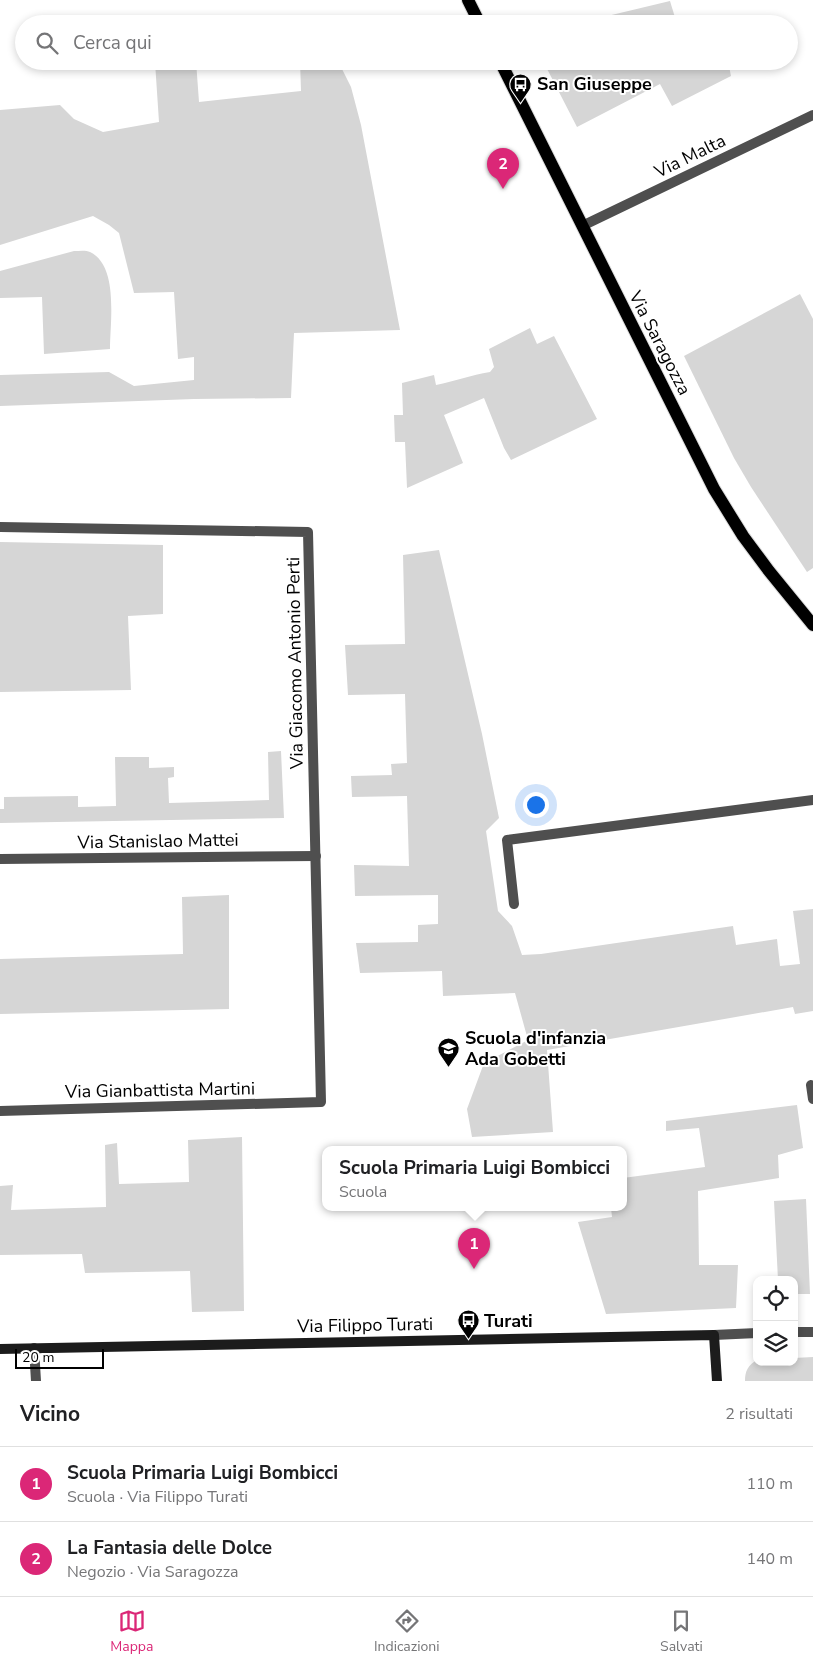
<!DOCTYPE html>
<html lang="it">
<head>
<meta charset="utf-8">
<style>
	:root { --surface:#fff; --page:#f2f2f2; --text:#202124; --muted:#757577; --line:#e0e0e0; --accent:#db2777 }
	body { margin:0; font-family:"Nunito Sans",sans-serif; background:var(--page); color:var(--text) }
	.controls { position:absolute; right:15px; bottom:15px; display:grid; overflow:hidden; border-radius:10px; box-shadow:0 2px 8px #0003 }
	.controls button { width:45px; height:45px; display:grid; place-items:center; padding:0; border:0; border-bottom:1px solid var(--line); background:var(--surface); color:var(--text); font:25px sans-serif }
	.scale { position:absolute; left:15px; bottom:12px; width:89px; box-sizing:border-box; padding-left:5px; border:2px solid #000; border-top:0; font-size:14px; line-height:18px; white-space:nowrap; color:#000; -webkit-text-stroke:4px #fff; paint-order:stroke }
	.you { position:absolute; left:535px; top:804px; width:18px; height:18px; margin:-12px; border:4px solid #fff; border-radius:50%; background:#1a73e8; box-shadow:0 0 0 8px #1a73e833 }
	.badge { display:grid; place-items:center; width:32px; height:32px; border-radius:50%; background:var(--accent); color:#fff; font-size:16px; font-weight:700 }
	.pin { position:absolute; translate:-50% -41px; filter:drop-shadow(0 1px 2px #0008) }
	.pin::after { content:''; position:absolute; top:26px; width:18px; height:15px; background:inherit; clip-path:polygon(0 0,100% 0,50% 100%) }
	.popup { position:absolute; left:322px; top:1146px; width:305px; height:65px; box-sizing:border-box; display:grid; place-content:center; border-radius:10px; background:var(--surface); filter:drop-shadow(0 1px 4px #0005); font-size:16px; white-space:nowrap; color:var(--muted) }
	.popup b { font-size:19px; color:var(--text) }
	.popup::after { content:''; position:absolute; left:50%; top:100%; margin-left:-10px; border:10px solid transparent; border-top-color:var(--surface) }
	.list { margin:0; padding:0; list-style:none }
	h2 { display:flex; justify-content:space-between; align-items:center; height:65px; margin:0; padding:0 20px; font-size:21px }
	h2 small { font-size:16px; font-weight:400; color:var(--muted) }
	.list li { display:grid; grid-template-columns:32px 1fr auto; gap:15px; align-items:center; box-sizing:border-box; height:75px; padding:0 20px; border-top:1px solid var(--line) }
	.list b { display:block; font-size:19px; white-space:nowrap }
	.list p { margin:0; font-size:16px; white-space:nowrap; color:var(--muted) }
	.list em { font-size:16px; font-style:normal; color:var(--muted) }
	.icon { flex:none; width:28px; height:28px; fill:none; stroke:currentColor; stroke-width:2; stroke-linecap:round; stroke-linejoin:round }
	.map { position:relative; flex:none; width:813px; height:1381px; overflow:hidden }
	.search { position:absolute; background:var(--surface); box-shadow:0 2px 8px #0003; left:15px; right:15px; top:15px; height:55px; display:flex; align-items:center; gap:12px; box-sizing:border-box; padding:0 18px; border-radius:28px; color:var(--muted); font-size:19px }
	.sheet { height:215px; background:var(--surface) }
	nav { display:flex; justify-content:space-around; align-items:center; box-sizing:border-box; height:70px; border-top:1px solid var(--line); background:var(--surface); font-size:14px; color:var(--muted) }
	nav a { display:grid; justify-items:center; gap:2px }
	nav .on { color:var(--accent) }
	.map>svg:first-child { display:block }
	.green { fill:#d6d6d6 }
	.lines { fill:none; stroke-linecap:round; stroke-linejoin:round }
	.primary-casing { stroke:#dbdbdb; stroke-width:14 }
	.lane { stroke:#4f4f4f; stroke-width:10 }
	.street { stroke:#4f4f4f; stroke-width:10 }
	.secondary { stroke:#1c1c1c; stroke-width:10 }
	.primary { stroke:#000; stroke-width:12 }
	.labels { text-anchor:middle; stroke-width:4; stroke-linejoin:round; paint-order:stroke }
	.poi-label { font-size:18px; font-weight:bold; fill:#000; stroke:#fff; text-anchor:start }
	.street-label { font-size:18px; fill:#000; stroke:#fff }
</style>
</head>
<body>
<div class="map">
<svg width="813" height="1381" viewBox="0 0 813 1381">
	<rect width="100%" height="100%" fill="#fff"/>
	<!-- green -->
	<g class="green">
		<path d="M670 1 677 24H574Z"/>
		<path d="M157 61H196L199 102 301 91 300 61H338L351 87 361 125 400 330 294 333 291 398 194 399 0 406V375L109 372 134 386 194 380V357L178 359 174 292 134 293 119 233 109 225 93 216 0 245V110L60 105 74 119 103 132 159 122 155 62Z"/>
		<path d="M543 61H687L688 64 698 61H728L731 76 672 106 660 84 577 127Z"/>
		<path d="M74 251C79 251 86 250 90 252 119 266 110 322 110 349L44 354 42 297 0 298V271Z"/>
		<path d="M800 294 813 319V568L807 572 751 487 734 458 684 356Z"/>
		<path d="M530 328 537 344 554 336 597 419 511 460 504 448 484 398 444 415 463 463 407 488 405 442H395L394 415H403L402 383 434 375 436 385C455 381 471 375 490 372L494 367 489 349Z"/>
		<path d="M0 542 163 545V614L128 616 131 690 0 692Z"/>
		<path d="M439 550 482 734 499 818 486 831 498 911 512 926 522 955 541 954 733 926 736 945 777 939 780 966 800 964 793 911 813 909V1011L795 1014 793 1007 547 1050 553 1132 472 1137 467 1109 484 1063 528 1040 515 993 443 996 442 971 360 973 356 943 418 942V925L438 924V895L355 896 354 865 409 866 407 796 352 797 351 776 392 775 391 764 407 763 405 694 348 695 345 645 405 644 403 555Z"/>
		<path d="M281 751 284 818 0 823V809H4V797L78 796V807L116 806 115 757H149V768L174 767V777L168 778 169 803 269 800 268 752Z"/>
		<path d="M229 895V1009L0 1014V959L183 954 182 897Z"/>
		<path d="M797 1105 803 1148 778 1155 779 1178 698 1191 699 1265H738L736 1308 606 1314 578 1222 612 1217 611 1208H623V1178L705 1167 699 1128 666 1131V1121Z"/>
		<path d="M242 1137 244 1311 192 1312 190 1271 85 1273 82 1254 0 1255V1186L13 1185 11 1210 106 1207 105 1145 117 1143 119 1184 189 1182 188 1140Z"/>
		<path d="M806 1199 810 1294H794V1280H778L774 1201Z"/>
		<path d="M813 1357V1381H745C745 1371 748 1365 757 1360V1362H794V1358Z"/>
	</g>
	<g class="lines">
		<defs>
			<g id="primary">
				<path d="M468 0 480 24"/>
				<path d="M500 61 714 489 743 536 769 571 813 625"/>
			</g>
		</defs>
		<!-- primary casing -->
		<use href="#primary" class="primary-casing"/>
		<!-- lane -->
		<g class="lane">
			<path d="M582 226 813 115"/>
			<path d="M514 904 507 840 813 800"/>
			<path d="M811 1085 813 1099"/>
			<path d="M34 1348 36 1381"/>
		</g>
		<!-- street -->
		<g class="street">
			<path d="M0 527 308 532 321 1102 0 1111"/>
			<path d="M0 859 316 856"/>
			<path d="M794 1332H813"/>
			<path d="M714 1335 757 1333"/>
		</g>
		<!-- secondary -->
		<path class="secondary" d="M0 1349 714 1335 717 1381"/>
		<!-- primary -->
		<use href="#primary" class="primary"/>
	</g>
	<!-- icons -->
	<defs>
		<symbol id="bus-pin" viewBox="-11 -11 22 30"><path d="M0 17L-7.5 6A9.5 9.5 0 1 1 7.5 6Z" fill="#000" stroke="#fff"/><path d="M-5-6H5V4H4V6H2V4H-2V6H-4V4H-5ZM-3.5-4V0h7V-4ZM-3.5 1.2v1.5H-2V1.2ZM2 1.2v1.5H3.5V1.2Z" fill="#fff"/></symbol>
		<symbol id="school-pin" viewBox="-11 -11 22 30"><path d="M0 17L-7.5 6A9.5 9.5 0 1 1 7.5 6Z" fill="#000" stroke="#fff"/><path d="M0-5L7-2L0 1L-7-2ZM-4 1L0 2.5L4 1V4Q0 6-4 4Z" fill="#fff"/></symbol>
	</defs>
	<g fill-rule="evenodd">
		<use href="#bus-pin" x="508" y="72" width="25" height="34"/>
		<use href="#school-pin" x="436" y="1036" width="25" height="34"/>
		<use href="#bus-pin" x="456" y="1308" width="25" height="34"/>
	</g>
	<g class="labels">
		<!-- poi labels -->
		<g class="poi-label">
			<text x="537" y="90">San Giuseppe</text>
			<text x="465" y="1044">Scuola d'infanzia<tspan x="465" dy="21">Ada Gobetti</tspan></text>
			<text x="484" y="1327">Turati</text>
		</g>
		<!-- street labels -->
		<g class="street-label">
			<text transform="translate(690 156) rotate(-26)" y="6">Via Malta</text>
			<text transform="translate(660 343) rotate(63)" y="6">Via Saragozza</text>
			<text transform="translate(295 663) rotate(-91)" y="6">Via Giacomo Antonio Perti</text>
			<text transform="translate(158 841) rotate(-1)" y="6">Via Stanislao Mattei</text>
			<text transform="translate(160 1090) rotate(-1)" y="6">Via Gianbattista Martini</text>
			<text transform="translate(365 1325) rotate(-1)" y="6">Via Filippo Turati</text>
		</g>
	</g>
</svg>
<div class="controls">
<button><svg class="icon" aria-label="locate" viewBox="0 0 24 24"><circle cx="12" cy="12" r="6"/><path d="M12 2v4M12 18v4M2 12h4M18 12h4"/></svg></button>
<button><svg class="icon" aria-label="layers" viewBox="0 0 24 24"><path d="M12 4l9 5-9 5-9-5zM3 14l9 5 9-5"/></svg></button>
</div>
<div class="scale">20 m</div>
<div class="you"></div>
<div class="pin badge" style="left:474px;top:1269px">1</div>
<div class="popup"><b>Scuola Primaria Luigi Bombicci</b>Scuola</div>
<div class="pin badge" style="left:503px;top:189px">2</div>
<div class="search"><svg class="icon" aria-label="search" viewBox="0 0 24 24"><circle cx="10" cy="10" r="6"/><path d="M15 15l6 6"/></svg>Cerca qui</div>
</div>
<section class="sheet">
<h2>Vicino<small>2 risultati</small></h2>
<ul class="list">
<li><span class="badge">1</span><div><b>Scuola Primaria Luigi Bombicci</b><p>Scuola · Via Filippo Turati</p></div><em>110 m</em></li>
<li><span class="badge">2</span><div><b>La Fantasia delle Dolce</b><p>Negozio · Via Saragozza</p></div><em>140 m</em></li>
</ul>
</section>
<nav>
<a class="on"><svg class="icon" aria-label="map" viewBox="0 0 24 24"><path d="M3 6l6-2 6 2 6-2v14l-6 2-6-2-6 2zM9 4v14M15 6v14"/></svg>Mappa</a>
<a><svg class="icon" aria-label="directions" viewBox="0 0 24 24"><path d="M12 3l9 9-9 9-9-9zM9 14v-3h6M13 9l2 2-2 2"/></svg>Indicazioni</a>
<a><svg class="icon" aria-label="saved" viewBox="0 0 24 24"><path d="M7 4h10v16l-5-4-5 4z"/></svg>Salvati</a>
</nav>
</body>
</html>
